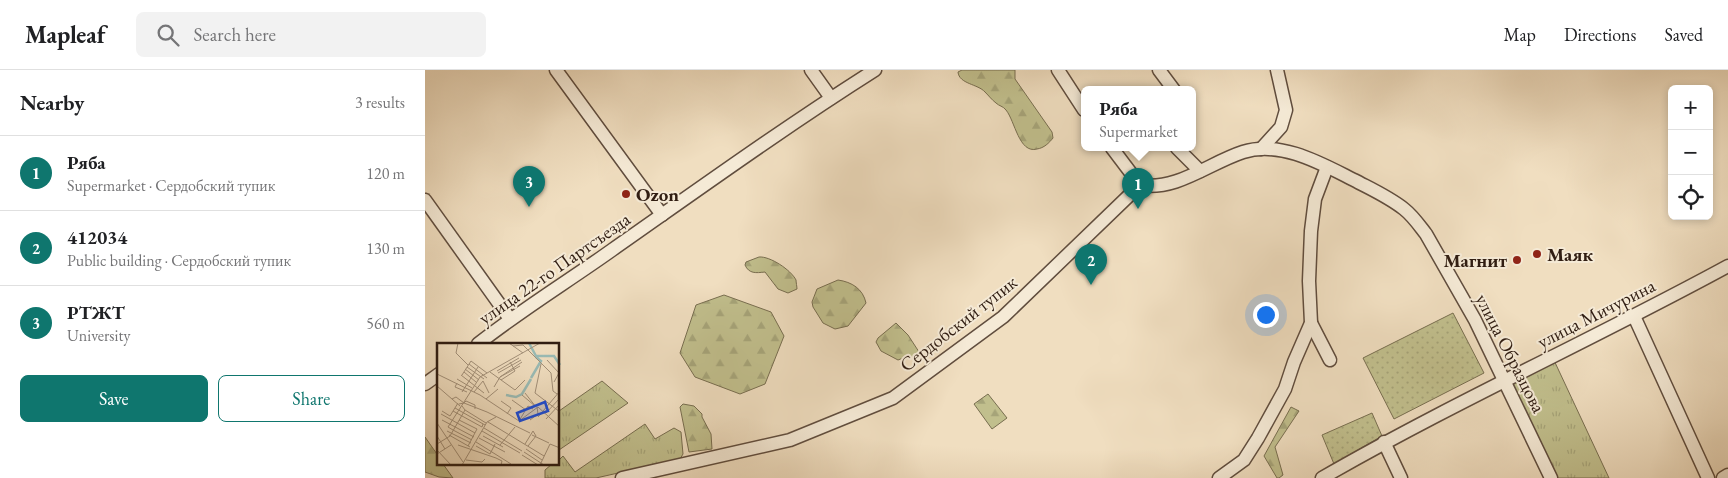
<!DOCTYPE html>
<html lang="en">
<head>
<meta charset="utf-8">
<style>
	:root { --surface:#fff; --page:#f2f2f2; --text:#202124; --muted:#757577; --line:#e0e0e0; --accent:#0f766e }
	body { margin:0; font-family:"EB Garamond",serif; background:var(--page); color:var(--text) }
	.controls { position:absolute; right:15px; top:15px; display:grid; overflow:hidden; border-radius:8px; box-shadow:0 2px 8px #0003 }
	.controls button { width:45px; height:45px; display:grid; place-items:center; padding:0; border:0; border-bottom:1px solid var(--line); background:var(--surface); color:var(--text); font:25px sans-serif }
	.you { position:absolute; left:840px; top:244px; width:18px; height:18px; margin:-12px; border:4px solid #fff; border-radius:50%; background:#1a73e8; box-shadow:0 0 0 8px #1a73e833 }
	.badge { display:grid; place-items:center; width:32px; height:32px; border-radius:50%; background:var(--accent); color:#fff; font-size:16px; font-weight:700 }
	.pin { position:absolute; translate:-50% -41px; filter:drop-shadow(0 1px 2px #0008) }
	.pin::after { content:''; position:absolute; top:26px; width:18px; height:15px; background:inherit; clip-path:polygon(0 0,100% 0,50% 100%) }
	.popup { position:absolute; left:656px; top:16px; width:115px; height:65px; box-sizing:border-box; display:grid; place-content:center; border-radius:8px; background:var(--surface); filter:drop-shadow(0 1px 4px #0005); font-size:16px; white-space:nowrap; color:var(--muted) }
	.popup b { font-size:19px; color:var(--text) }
	.popup::after { content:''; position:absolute; left:50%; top:100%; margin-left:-10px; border:10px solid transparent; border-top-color:var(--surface) }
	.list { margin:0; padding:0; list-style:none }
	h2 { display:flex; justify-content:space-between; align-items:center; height:65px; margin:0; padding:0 20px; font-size:21px }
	h2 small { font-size:16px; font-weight:400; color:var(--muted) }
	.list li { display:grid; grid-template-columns:32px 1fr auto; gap:15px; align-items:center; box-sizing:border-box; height:75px; padding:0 20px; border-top:1px solid var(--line) }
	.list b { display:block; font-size:19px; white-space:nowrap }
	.list p { margin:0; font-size:16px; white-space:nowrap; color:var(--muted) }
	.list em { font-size:16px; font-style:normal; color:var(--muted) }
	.actions { display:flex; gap:10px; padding:15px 20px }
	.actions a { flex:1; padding:11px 0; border:1px solid var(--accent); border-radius:8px; text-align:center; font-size:18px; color:var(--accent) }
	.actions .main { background:var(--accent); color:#fff }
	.icon { flex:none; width:28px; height:28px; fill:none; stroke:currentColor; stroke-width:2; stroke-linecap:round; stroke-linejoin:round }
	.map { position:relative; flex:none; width:1303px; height:408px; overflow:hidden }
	header { display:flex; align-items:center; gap:30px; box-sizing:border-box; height:70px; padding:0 25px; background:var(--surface); border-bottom:1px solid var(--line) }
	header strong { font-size:24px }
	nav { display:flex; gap:28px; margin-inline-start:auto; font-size:18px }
	.search { width:350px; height:45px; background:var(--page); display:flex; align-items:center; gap:12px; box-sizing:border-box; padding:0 18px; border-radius:8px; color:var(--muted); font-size:19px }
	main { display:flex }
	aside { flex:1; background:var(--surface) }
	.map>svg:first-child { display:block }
	.grass { fill:url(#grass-tufts); stroke:#786e50 }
	.forest { fill:url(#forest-firs); stroke:#786e50 }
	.park { fill:url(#park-dots); stroke:#786e50 }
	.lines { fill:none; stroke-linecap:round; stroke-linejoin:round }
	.minor-casing { stroke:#604d3e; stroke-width:15 }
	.minor { stroke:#f5ead6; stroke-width:12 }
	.poi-dot { fill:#8f2418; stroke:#f5ead6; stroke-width:2 }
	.labels { text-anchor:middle; stroke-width:4; stroke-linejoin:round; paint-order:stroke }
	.poi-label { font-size:19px; font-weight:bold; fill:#301d12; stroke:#f5ead6; text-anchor:start }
	.street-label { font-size:19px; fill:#301d12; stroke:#f5ead6 }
	.inset-river { fill:none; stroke:#9abcb6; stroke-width:2.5 }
	.inset-road { fill:none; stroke:#a3917a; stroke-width:1 }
	.view { fill:#1d4ed8; fill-opacity:0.15; stroke:#1d4ed8; stroke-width:2.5 }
	.inset-edge { fill:none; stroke:#301d12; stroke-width:2.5 }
</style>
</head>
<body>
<header>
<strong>Mapleaf</strong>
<div class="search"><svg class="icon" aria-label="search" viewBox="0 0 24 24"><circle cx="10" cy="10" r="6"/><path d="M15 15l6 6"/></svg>Search here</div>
<nav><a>Map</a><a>Directions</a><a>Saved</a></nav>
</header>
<main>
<aside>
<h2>Nearby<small>3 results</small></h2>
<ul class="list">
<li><span class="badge">1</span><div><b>Ряба</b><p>Supermarket · Сердобский тупик</p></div><em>120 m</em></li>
<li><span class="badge">2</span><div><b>412034</b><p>Public building · Сердобский тупик</p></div><em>130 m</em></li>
<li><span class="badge">3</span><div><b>РТЖТ</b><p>University</p></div><em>560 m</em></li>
</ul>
<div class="actions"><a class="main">Save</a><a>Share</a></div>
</aside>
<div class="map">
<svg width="1303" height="408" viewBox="0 0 1303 408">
	<defs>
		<pattern id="grass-tufts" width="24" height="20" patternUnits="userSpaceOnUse" patternTransform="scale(1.25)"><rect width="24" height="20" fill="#c1bf8d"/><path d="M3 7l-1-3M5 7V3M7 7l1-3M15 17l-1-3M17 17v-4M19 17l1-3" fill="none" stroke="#a6a479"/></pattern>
		<pattern id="forest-firs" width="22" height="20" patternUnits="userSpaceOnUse" patternTransform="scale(1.25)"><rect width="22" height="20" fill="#c1bf8d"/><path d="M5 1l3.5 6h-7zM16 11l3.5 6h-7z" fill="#a6a479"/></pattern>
		<pattern id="park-dots" width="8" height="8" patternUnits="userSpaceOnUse" patternTransform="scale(1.25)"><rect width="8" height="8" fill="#c1bf8d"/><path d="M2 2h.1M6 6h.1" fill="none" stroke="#a6a479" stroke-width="1.8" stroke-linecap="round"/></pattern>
	</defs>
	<rect width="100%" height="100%" fill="#f0dec0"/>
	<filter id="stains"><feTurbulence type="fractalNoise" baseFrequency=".004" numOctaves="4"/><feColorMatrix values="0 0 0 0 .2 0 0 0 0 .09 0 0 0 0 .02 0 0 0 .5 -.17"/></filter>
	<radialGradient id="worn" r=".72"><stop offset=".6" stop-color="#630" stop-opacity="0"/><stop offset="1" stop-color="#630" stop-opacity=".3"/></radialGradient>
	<!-- grass -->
	<g class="grass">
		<path d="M1127 286 1184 408H1126L1079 310Z"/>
		<path d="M177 311 203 333 134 380V341Z"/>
		<path d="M220 354 230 369 249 358 256 362 258 384 255 389 171 408H120V400L127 394H134V390L138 386 150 402Z"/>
	</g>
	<!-- forest -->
	<g class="forest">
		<path d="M537 0H590V9L627 62 628 68C624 73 619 78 612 79 594 84 590 51 581 40 578 36 574 36 571 33 567 30 564 26 560 22 553 14 534 14 533 2Z"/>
		<path d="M334 187C345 186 366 200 371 210 371 212 372 217 372 219L363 223 353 219 340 202C331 203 324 204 320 195L321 192Z"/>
		<path d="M413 210C427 212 438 219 441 233L423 256 410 259 398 253 388 237 387 232 392 219Z"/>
		<path d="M299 225 346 242 359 266 340 314 315 324 270 307 255 283 271 235Z"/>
		<path d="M471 253 483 265 496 285 495 287 493 288 481 287 473 290 456 281 451 272 453 268Z"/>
		<path d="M563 324 582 348 567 359 549 334Z"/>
		<path d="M258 334 269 336 277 344V347L286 364 287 379 264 382 255 337Z"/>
		<path d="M866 337 874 341 850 377 858 405 854 408H852L839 386Z"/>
		<path d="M0 367 14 387V394H18L28 408 14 407 0 402Z"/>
	</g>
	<!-- park -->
	<g class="park">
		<path d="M1028 243 1059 303 969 349 938 288Z"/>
		<path d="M947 343 957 366 909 394 897 365Z"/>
	</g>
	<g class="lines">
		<defs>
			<g id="minor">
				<path d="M131 0 237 145"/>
				<path d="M386 0 406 28"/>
				<path d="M633 0 659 40"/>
				<path d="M734 0 749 20"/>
				<path d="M687 78 715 115"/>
				<path d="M752 78 775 101"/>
				<path d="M836 79 856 57 861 40 852 0"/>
				<path d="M715 115C752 121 784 93 818 82 856 70 897 94 929 110 946 119 964 127 979 139 988 146 994 155 1001 164L1050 250 1126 408"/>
				<path d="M0 130 85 249"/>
				<path d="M1209 246 1283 408"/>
				<path d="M886 253 905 290"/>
				<path d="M53 274C96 240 142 212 187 180 274 119 360 57 450 0"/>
				<path d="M0 314 14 304"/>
				<path d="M959 372 976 408"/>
				<path d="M197 408 365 370 468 328 578 247 715 115"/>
				<path d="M794 408 819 390 833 368 860 319 869 292 886 253 884 211 886 161 890 129 902 97"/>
				<path d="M897 408C1029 332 1169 269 1303 196"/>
				<path d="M1298 408 1303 405"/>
			</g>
		</defs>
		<!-- minor casing -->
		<use href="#minor" class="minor-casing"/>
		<!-- minor -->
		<use href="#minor" class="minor"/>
	</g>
	<!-- markers -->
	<g class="poi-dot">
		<circle cx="201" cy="124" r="5"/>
		<circle cx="1112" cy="184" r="5"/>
		<circle cx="1092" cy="190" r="5"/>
	</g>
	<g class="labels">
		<!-- poi labels -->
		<g class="poi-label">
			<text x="211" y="131">Ozon</text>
			<text x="1122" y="191">Маяк</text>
			<text x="1082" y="197" text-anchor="end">Магнит</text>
		</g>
		<!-- street labels -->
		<g class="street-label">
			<text transform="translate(129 198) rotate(-35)" y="7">улица 22-го Партсъезда</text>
			<text transform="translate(1171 243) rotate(-27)" y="7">улица Мичурина</text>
			<text transform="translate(533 253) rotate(-38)" y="7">Сердобский тупик</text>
			<text transform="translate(1086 283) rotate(63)" y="7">улица Образцова</text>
		</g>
	</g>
	<!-- overview -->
	<g transform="translate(12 273)">
		<rect width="122" height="122" fill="#f0dec0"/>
		<path class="inset-river" d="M92 0 99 13H117L123 22M94 35 104 18 99 14M69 52 79 54 85 51 94 36"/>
		<path class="inset-road" d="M21 0 19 10 31 22M72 0 86 10M76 3 86 2 114 30 116 48 120 51M110 17 122 30 117 39M32 21 50 35M104 21 98 50 123 69M30 24 47 36M28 26 42 37M60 28 82 15M27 29 39 39M53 29 78 47 88 37M61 30 84 17M0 31 43 52 82 78 101 64 123 84M24 32 47 50M25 32 34 18 50 30M63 34 85 19M20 36 35 45M64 37 78 28 73 19M20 40 18 44 30 49M0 43 23 63M57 44 63 34 83 23M25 49 41 24M37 49 46 38 52 50M88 50 99 64M85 52 98 63M15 56 19 54 27 60 29 58 38 62V66M49 56 61 46M75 57 89 67M64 58 74 65 70 71M22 61 27 60 50 69 93 90M18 65 48 82M28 67 49 80M5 68 13 73 21 60M16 68 45 84 46 81M109 70 123 55M4 71 38 90M101 74 123 48M109 76 123 61M5 77 37 94M22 77 40 86 31 103M93 77 101 71 100 64M82 78 91 63 96 66M51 79 107 113M0 80 26 119M47 85 85 108M16 87 35 97M16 87 11 84 43 34 103 0M10 88 34 100M45 88 83 110M12 92 33 104M95 92 112 100M0 93 8 106M46 93 66 104M42 95 68 109M39 99 74 121M0 101 13 93 28 67 25 63M88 101 96 88 99 93 91 103M21 102 59 115 65 118 64 122M63 102 78 84M39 103 53 111 58 101M89 106 105 117M0 107 14 122M87 109 107 122M0 111 14 102M85 112 101 122M29 117 45 119 48 116M25 122 50 79 59 74M103 122 113 101 123 105"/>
		<path class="view" d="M108 59 111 68 83 78 80 70Z"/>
		<rect width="122" height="122" class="inset-edge"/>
	</g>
	<rect width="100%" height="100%" filter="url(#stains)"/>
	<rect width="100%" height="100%" fill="url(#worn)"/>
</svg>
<div class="controls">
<button>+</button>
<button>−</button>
<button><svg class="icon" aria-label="locate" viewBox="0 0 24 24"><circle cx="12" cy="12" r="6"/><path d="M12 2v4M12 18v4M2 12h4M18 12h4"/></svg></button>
</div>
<div class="you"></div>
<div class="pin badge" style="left:713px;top:139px">1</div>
<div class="popup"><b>Ряба</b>Supermarket</div>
<div class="pin badge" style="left:666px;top:215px">2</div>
<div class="pin badge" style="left:104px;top:137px">3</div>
</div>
</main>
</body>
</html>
